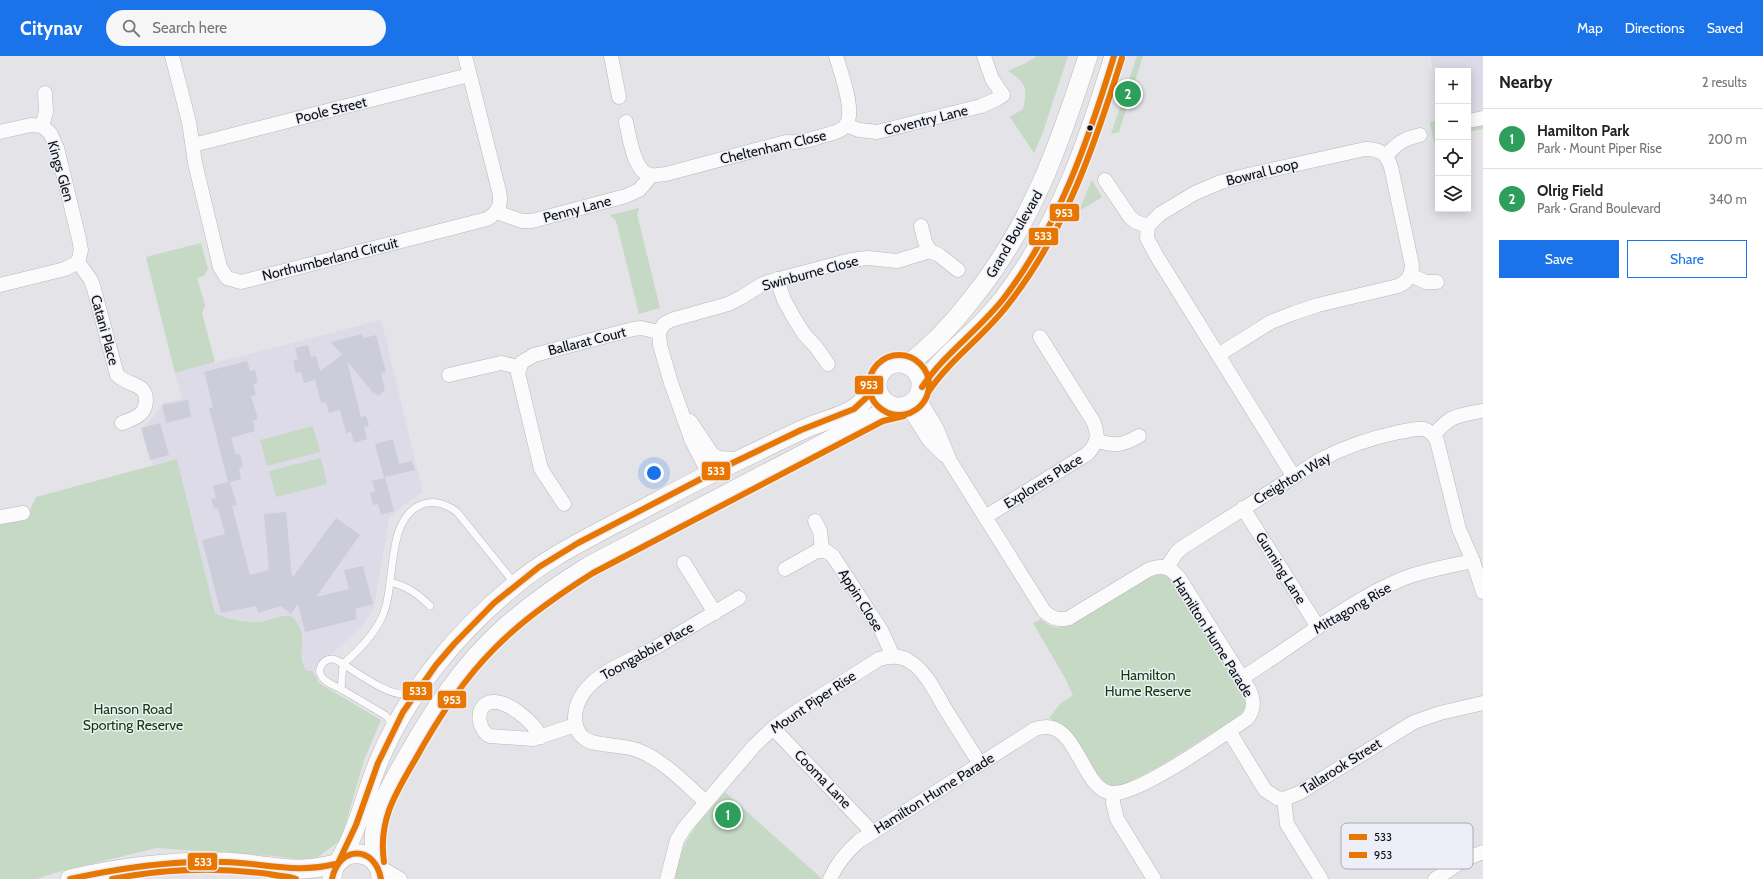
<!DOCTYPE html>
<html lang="en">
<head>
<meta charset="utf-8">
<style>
	:root { --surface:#fff; --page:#f6f6f6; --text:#222; --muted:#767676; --line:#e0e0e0; --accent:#1a73e8 }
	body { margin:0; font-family:Cabin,sans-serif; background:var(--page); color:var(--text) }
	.controls { position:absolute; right:12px; top:12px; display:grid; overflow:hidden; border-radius:0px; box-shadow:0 2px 10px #0003 }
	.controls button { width:36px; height:36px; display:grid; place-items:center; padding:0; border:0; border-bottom:1px solid var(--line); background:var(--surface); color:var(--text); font:20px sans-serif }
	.you { position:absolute; left:654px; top:417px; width:14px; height:14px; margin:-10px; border:3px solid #fff; border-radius:50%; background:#1a73e8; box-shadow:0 0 0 6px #1a73e833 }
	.badge { display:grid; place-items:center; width:26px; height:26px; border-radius:50%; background:var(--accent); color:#fff; font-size:13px; font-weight:700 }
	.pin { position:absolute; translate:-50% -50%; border:2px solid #fff; box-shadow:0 1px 4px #0006 }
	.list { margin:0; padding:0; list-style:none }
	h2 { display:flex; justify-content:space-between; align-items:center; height:52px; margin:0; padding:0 16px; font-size:17px }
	h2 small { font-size:13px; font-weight:400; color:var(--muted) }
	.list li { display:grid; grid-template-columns:26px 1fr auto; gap:12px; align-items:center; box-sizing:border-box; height:60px; padding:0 16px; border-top:1px solid var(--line) }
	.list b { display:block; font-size:15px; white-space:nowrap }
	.list p { margin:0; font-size:13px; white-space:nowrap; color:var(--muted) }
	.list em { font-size:13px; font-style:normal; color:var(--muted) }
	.actions { display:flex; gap:8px; padding:12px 16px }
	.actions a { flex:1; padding:9px 0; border:1px solid var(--accent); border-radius:0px; text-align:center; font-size:14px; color:var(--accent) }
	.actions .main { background:var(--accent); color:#fff }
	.icon { flex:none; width:22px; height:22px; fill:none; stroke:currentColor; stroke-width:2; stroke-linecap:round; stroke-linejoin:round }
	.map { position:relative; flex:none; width:1483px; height:823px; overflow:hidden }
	header { display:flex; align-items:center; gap:24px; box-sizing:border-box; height:56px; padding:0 20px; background:var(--accent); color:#fff }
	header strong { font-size:19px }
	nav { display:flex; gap:22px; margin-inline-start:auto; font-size:14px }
	.search { width:280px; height:36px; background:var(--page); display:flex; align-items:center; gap:10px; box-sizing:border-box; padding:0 14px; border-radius:22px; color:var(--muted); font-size:15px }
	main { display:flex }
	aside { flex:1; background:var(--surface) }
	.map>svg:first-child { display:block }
	.education { fill:#dedbe9 }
	.green { fill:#c5d9c4 }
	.building { fill:#cccdd9 }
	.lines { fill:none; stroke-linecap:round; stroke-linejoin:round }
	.lane-casing { stroke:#b8b8bb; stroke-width:8 }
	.street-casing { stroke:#b8b8bb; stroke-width:15 }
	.secondary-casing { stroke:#b8b8bb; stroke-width:20 }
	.lane { stroke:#fbfbfc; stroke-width:7 }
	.street { stroke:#fbfbfc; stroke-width:14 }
	.secondary { stroke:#fbfbfc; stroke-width:19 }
	.bus-1-casing { stroke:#edeff8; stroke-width:9 }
	.bus-2-casing { stroke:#edeff8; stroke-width:9 }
	.bus-1 { stroke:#e77602; stroke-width:6 }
	.bus-2 { stroke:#e77602; stroke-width:6 }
	.bus-dot { fill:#0e0e11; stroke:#edeff8; stroke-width:1.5 }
	.labels { text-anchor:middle; stroke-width:3; stroke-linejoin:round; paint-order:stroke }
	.street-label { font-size:14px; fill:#0e0e11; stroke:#edeff8 }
	.park-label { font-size:14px; fill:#0d4008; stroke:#edeff8 }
	.key { fill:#edeff8; stroke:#aaacb3; stroke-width:1 }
	.key-label { font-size:11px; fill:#0e0e11 }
	.line-badge { stroke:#edeff8; stroke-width:1.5 }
	.badge-label { font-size:11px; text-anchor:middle; font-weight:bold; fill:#fff }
</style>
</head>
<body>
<header>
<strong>Citynav</strong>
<div class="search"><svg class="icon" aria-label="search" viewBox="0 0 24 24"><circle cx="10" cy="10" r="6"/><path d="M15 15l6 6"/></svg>Search here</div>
<nav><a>Map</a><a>Directions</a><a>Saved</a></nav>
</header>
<main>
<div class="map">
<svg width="1483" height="823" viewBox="0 0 1483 823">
	<rect width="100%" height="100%" fill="#e3e3e8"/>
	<!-- education -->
	<g class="education">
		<path d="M1430 0H1483V54L1468 58V15H1438V36Z"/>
		<path d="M381 264 423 436 402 450 389 462 374 552 359 573 313 615H307L303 609 301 596 302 580 286 559 257 566 222 561 215 557 177 403 153 409 144 371 164 347 182 343 175 317Z"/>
	</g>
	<!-- green -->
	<g class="green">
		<path d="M1037 0H1068L1043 76 1034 97 1010 61 1023 53C1028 32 1026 26 1008 15L1026 7Z"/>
		<path d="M1137 0H1143L1119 76 1111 78Z"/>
		<path d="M1483 55V73L1468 76V58Z"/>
		<path d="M1438 64V86L1434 87 1430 66Z"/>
		<path d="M1092 124 1102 141 1078 156Z"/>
		<path d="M639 152 637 158 660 252 639 258 616 165 610 159Z"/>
		<path d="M201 187 208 213 204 220 197 222 205 249 202 257 215 306 175 317 146 201Z"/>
		<path d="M313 370 320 396 267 410 260 384Z"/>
		<path d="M321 402 327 428 276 441 269 415Z"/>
		<path d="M177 403 215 557C224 563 245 566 257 566 270 565 280 557 293 561 297 567 302 573 302 581 303 593 298 604 307 615H313L319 627 381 664 364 704 341 784 312 805 274 800 156 792 54 817 37 823H0V469L26 462 36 441Z"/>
		<path d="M1158 516 1170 520 1245 638C1246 648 1247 653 1239 660L1160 710 1127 727 1118 730 1107 729 1101 724 1066 672 1049 662 1060 648 1073 639 1065 622 1033 567 1041 563C1051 573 1060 573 1072 568L1152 518Z"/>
		<path d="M725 736 821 822 820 823H675C680 782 700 766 725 736Z"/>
	</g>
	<!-- building -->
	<g class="building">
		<path d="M362 278 364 282 376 279 386 316 381 317 385 334 378 340 375 336 374 338 347 305 361 361 366 360 369 370 364 371 367 383 354 387 351 376 346 377 340 354 329 357 326 346 321 347 315 324 304 327 301 316 296 317 293 305 298 303 295 292 308 289 311 301 316 300 320 315 342 299 331 286Z"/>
		<path d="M247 305 250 315 255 314 258 327 253 328 256 339 251 340 258 363 253 365 255 375 231 382 236 399 240 398 243 411 239 412 241 423 230 426 237 449 232 450 250 519 269 514 264 458 286 456 292 522 336 462 360 479 316 541 349 533 344 514 363 510 373 548 355 553 357 563 305 576 298 548 291 558 281 550 258 557 256 550 221 557 202 484 225 478 218 452 214 453 211 443 216 442 213 430 228 426 209 352 213 351 204 316Z"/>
		<path d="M188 344 191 361 166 367 162 349Z"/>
		<path d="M160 367 169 399 150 404 141 372Z"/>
		<path d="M393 383 399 408 412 405 415 414 385 421 394 455 381 459 378 448 373 449 370 437 375 435 372 425 384 422 375 388Z"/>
	</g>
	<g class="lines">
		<defs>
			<g id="lane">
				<path d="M390 526C407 530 418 538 430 550"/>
				<path d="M341 633 385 659 389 663 392 672"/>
				<path d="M411 636C396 646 358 617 343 608 340 606 336 603 332 603 323 603 316 614 322 621 326 627 335 630 341 633L343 608C358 595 374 579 382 561 397 530 384 462 423 448 435 444 448 449 457 456L515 528"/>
			</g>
			<g id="street">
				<path d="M172 0 189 66 195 107 220 211 227 222 241 226 487 163C499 156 502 148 499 135L465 0"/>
				<path d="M611 0 619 41"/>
				<path d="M1468 65 1483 62"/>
				<path d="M626 66C629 80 634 116 650 119 655 120 662 118 666 118L786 86C799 87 809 84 822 80 830 78 841 76 846 69 856 55 840 15 836 0"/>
				<path d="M846 69 859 74 877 76 981 50 997 43 1003 39 992 23 984 0"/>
				<path d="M42 70 46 56 45 37"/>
				<path d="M0 76 31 69 42 70 50 77 57 92 79 183 81 194 78 206"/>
				<path d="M193 89 469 19"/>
				<path d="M1386 100C1397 87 1403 83 1420 79"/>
				<path d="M1105 124 1130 161 1136 166 1148 170"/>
				<path d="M496 156 522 165H532L626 140 639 134 651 120"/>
				<path d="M921 170 925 186 930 195"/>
				<path d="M78 206 91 224 94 233 117 319C124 326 134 327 142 333 145 336 146 341 146 345 145 360 134 362 122 367"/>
				<path d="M1410 219 1426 226H1437"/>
				<path d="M777 223 784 244 794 262 804 278 816 291 828 308"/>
				<path d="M0 229 65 213 78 206"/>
				<path d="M1218 299 1271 266 1294 257 1318 249 1398 230C1408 226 1412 219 1412 209L1391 111C1386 97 1380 93 1365 93L1248 119 1221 126 1195 137 1160 158 1148 170 1147 182 1156 199 1294 421"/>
				<path d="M449 319 501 307 519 311"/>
				<path d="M907 350 929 384 944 399"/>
				<path d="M690 365 712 398 719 402 738 403"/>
				<path d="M1434 379C1450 359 1457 360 1481 355"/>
				<path d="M1097 385C1116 390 1121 390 1139 380"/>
				<path d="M709 418 692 385 671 327 660 289 659 276 664 268 671 264 728 248 742 241 761 229 768 226 851 204 868 202 897 205 930 195 939 199 958 214"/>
				<path d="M564 448 541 413 518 317 522 306 534 299 633 273 641 272 659 276"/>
				<path d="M1243 452 1318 571"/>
				<path d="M0 461 23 457"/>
				<path d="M985 461 1087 398C1098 387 1099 379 1093 365L1040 281"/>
				<path d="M815 465 820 475 822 494"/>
				<path d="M684 507 715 557"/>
				<path d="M1167 511 1177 496 1183 491 1320 404C1346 390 1371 382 1399 376 1407 375 1416 372 1424 373 1431 375 1434 379 1437 385L1459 473 1473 505 1483 536"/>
				<path d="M785 513 817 495H826L833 500 881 574 893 600"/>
				<path d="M1242 622C1295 589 1345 547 1402 523 1425 514 1449 510 1473 505"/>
				<path d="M773 672 872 776"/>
				<path d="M1229 675 1265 734 1277 742 1284 743 1299 737 1414 666 1440 657 1483 647"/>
				<path d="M541 681C533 666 506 641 488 647 474 653 479 675 490 680L533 683 575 669"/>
				<path d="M1114 737 1113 747 1117 763 1154 823"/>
				<path d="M1284 743 1287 768 1321 823"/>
				<path d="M706 746C685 728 664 704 637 694 622 688 595 691 584 682 577 677 575 669 575 661 577 620 630 606 658 590 685 574 712 558 739 542"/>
				<path d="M378 810 400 823"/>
				<path d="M667 823 677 784 685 771 754 690 773 672 791 659 879 603C889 600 900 599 909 605 925 614 935 635 944 651 956 670 968 689 980 708"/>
				<path d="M830 823C837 807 846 796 859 785L1035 673C1079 657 1080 739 1115 737 1143 736 1221 680 1247 663 1255 653 1254 644 1249 633L1180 523C1171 511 1162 508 1148 514L1069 562C1059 565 1051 562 1044 555L950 405 936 371 918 341"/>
				<path d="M1435 823 1464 804 1483 796"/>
			</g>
			<g id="secondary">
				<circle cx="899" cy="329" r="22"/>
				<path d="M907 309C932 290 952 269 971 244 1031 170 1059 90 1088 0"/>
				<path d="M922 331C936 308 956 292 975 274 988 261 1001 247 1011 232 1062 162 1089 82 1114 0"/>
				<path d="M339 805C358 775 365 739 378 707 407 637 457 576 515 529 545 503 583 485 618 466 657 446 696 424 735 406 761 394 785 381 811 370 826 364 846 360 859 349 867 343 872 334 877 325"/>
				<path d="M376 807C374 793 373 781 376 768 382 744 395 722 407 701 433 655 463 609 503 573 530 549 558 529 589 510L880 358 902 352"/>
				<path d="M70 823C121 811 172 805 224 806 248 807 271 812 294 813 308 814 323 811 336 808"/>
				<path d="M332 823C332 790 381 789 381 823"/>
			</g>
		</defs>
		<!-- lane casing -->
		<use href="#lane" class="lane-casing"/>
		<!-- street casing -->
		<use href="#street" class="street-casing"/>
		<!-- secondary casing -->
		<use href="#secondary" class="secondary-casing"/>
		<!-- lane -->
		<use href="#lane" class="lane"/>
		<!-- street -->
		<use href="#street" class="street"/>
		<!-- secondary -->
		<use href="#secondary" class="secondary"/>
		<defs>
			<g id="bus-1">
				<path d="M922 331C945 297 979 274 1004 242 1059 170 1088 85 1114 0"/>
				<path d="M339 805 356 769 378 707 403 656 436 609 454 588 494 547 539 511 578 487 720 413 801 374 854 353 867 341 877 325"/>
				<path d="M70 823C120 812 172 804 224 806 265 807 294 818 336 808"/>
				<path d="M332 823C339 789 375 789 381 823"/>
			</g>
			<g id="bus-2">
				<circle cx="899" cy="329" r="30"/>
				<path d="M929 335C951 302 986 279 1010 246 1066 174 1095 88 1122 2"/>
				<path d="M384 806C378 765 395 738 415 704 437 664 462 625 494 593 523 563 558 539 593 517L883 365 904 360"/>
				<path d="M112 823C163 813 217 811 269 818 277 820 288 820 296 823"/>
			</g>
		</defs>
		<!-- bus-1 casing -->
		<use href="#bus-1" class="bus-1-casing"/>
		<!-- bus-2 casing -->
		<use href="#bus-2" class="bus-2-casing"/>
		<!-- bus-1 -->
		<use href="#bus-1" class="bus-1"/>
		<!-- bus-2 -->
		<use href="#bus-2" class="bus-2"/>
	</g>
	<!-- markers -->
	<circle class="bus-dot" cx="1090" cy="72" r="3.5"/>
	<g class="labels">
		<!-- street labels -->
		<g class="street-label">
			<text transform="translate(331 54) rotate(-14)" y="5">Poole Street</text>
			<text transform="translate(926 64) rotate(-14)" y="5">Coventry Lane</text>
			<text transform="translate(773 91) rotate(-13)" y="5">Cheltenham Close</text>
			<text transform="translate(61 115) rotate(74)" y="5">Kings Glen</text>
			<text transform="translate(1262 116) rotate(-14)" y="5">Bowral Loop</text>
			<text transform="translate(577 153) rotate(-15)" y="5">Penny Lane</text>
			<text transform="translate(1014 178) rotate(-60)" y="5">Grand Boulevard</text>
			<text transform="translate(330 203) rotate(-14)" y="5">Northumberland Circuit</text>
			<text transform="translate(810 217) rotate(-15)" y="5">Swinburne Close</text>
			<text transform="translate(105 274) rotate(75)" y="5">Catani Place</text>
			<text transform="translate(587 285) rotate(-14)" y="5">Ballarat Court</text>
			<text transform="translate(1292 422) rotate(-31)" y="5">Creighton Way</text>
			<text transform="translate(1043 425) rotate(-32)" y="5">Explorers Place</text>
			<text transform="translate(1281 512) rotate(58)" y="5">Gunning Lane</text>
			<text transform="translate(861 544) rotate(58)" y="5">Appin Close</text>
			<text transform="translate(1352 552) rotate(-30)" y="5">Mittagong Rise</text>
			<text transform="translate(1213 581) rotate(58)" y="5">Hamilton Hume Parade</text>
			<text transform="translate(647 595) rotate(-29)" y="5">Toongabbie Place</text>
			<text transform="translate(813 646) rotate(-34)" y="5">Mount Piper Rise</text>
			<text transform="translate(1341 710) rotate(-32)" y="5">Tallarook Street</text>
			<text transform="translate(823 723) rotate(46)" y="5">Cooma Lane</text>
			<text transform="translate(934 737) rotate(-32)" y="5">Hamilton Hume Parade</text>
		</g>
		<!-- park labels -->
		<g class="park-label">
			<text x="1148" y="624">Hamilton<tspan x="1148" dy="16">Hume Reserve</tspan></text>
			<text x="133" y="658">Hanson Road<tspan x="133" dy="16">Sporting Reserve</tspan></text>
		</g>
	</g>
	<!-- legend -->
	<rect x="1341" y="767" width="132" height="46" rx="6" class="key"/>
	<rect x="1349" y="778" width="18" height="6" fill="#e77602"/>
	<rect x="1349" y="796" width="18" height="6" fill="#e77602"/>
	<g class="key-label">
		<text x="1374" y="785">533</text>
		<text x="1374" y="803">953</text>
	</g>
	<g class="line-badge">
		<rect x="1049" y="147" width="31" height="19" rx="4" fill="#e77602"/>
		<rect x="1028" y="171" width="31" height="19" rx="4" fill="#e77602"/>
		<rect x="854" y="319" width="30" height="20" rx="4" fill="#e77602"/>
		<rect x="701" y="405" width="30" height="20" rx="4" fill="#e77602"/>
		<rect x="402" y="625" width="31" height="20" rx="4" fill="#e77602"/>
		<rect x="437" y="634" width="30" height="19" rx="4" fill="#e77602"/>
		<rect x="187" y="796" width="31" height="19" rx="4" fill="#e77602"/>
	</g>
	<g class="badge-label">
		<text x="1064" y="161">953</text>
		<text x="1043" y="184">533</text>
		<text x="869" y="333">953</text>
		<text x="716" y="419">533</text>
		<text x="418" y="639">533</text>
		<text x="452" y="648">953</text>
		<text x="203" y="810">533</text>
	</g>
</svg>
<div class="controls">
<button>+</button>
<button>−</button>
<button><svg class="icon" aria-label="locate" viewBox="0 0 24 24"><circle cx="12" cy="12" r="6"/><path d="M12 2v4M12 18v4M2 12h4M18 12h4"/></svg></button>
<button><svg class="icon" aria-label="layers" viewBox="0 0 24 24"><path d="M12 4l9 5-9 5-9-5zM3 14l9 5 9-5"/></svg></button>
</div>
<div class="you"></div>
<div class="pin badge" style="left:728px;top:759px;background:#2e9e5b">1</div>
<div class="pin badge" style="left:1128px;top:38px;background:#2e9e5b">2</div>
</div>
<aside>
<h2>Nearby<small>2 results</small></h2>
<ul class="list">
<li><span class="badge" style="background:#2e9e5b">1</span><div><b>Hamilton Park</b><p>Park · Mount Piper Rise</p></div><em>200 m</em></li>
<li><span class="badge" style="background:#2e9e5b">2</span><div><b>Olrig Field</b><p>Park · Grand Boulevard</p></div><em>340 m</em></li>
</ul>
<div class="actions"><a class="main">Save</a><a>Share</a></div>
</aside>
</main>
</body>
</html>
